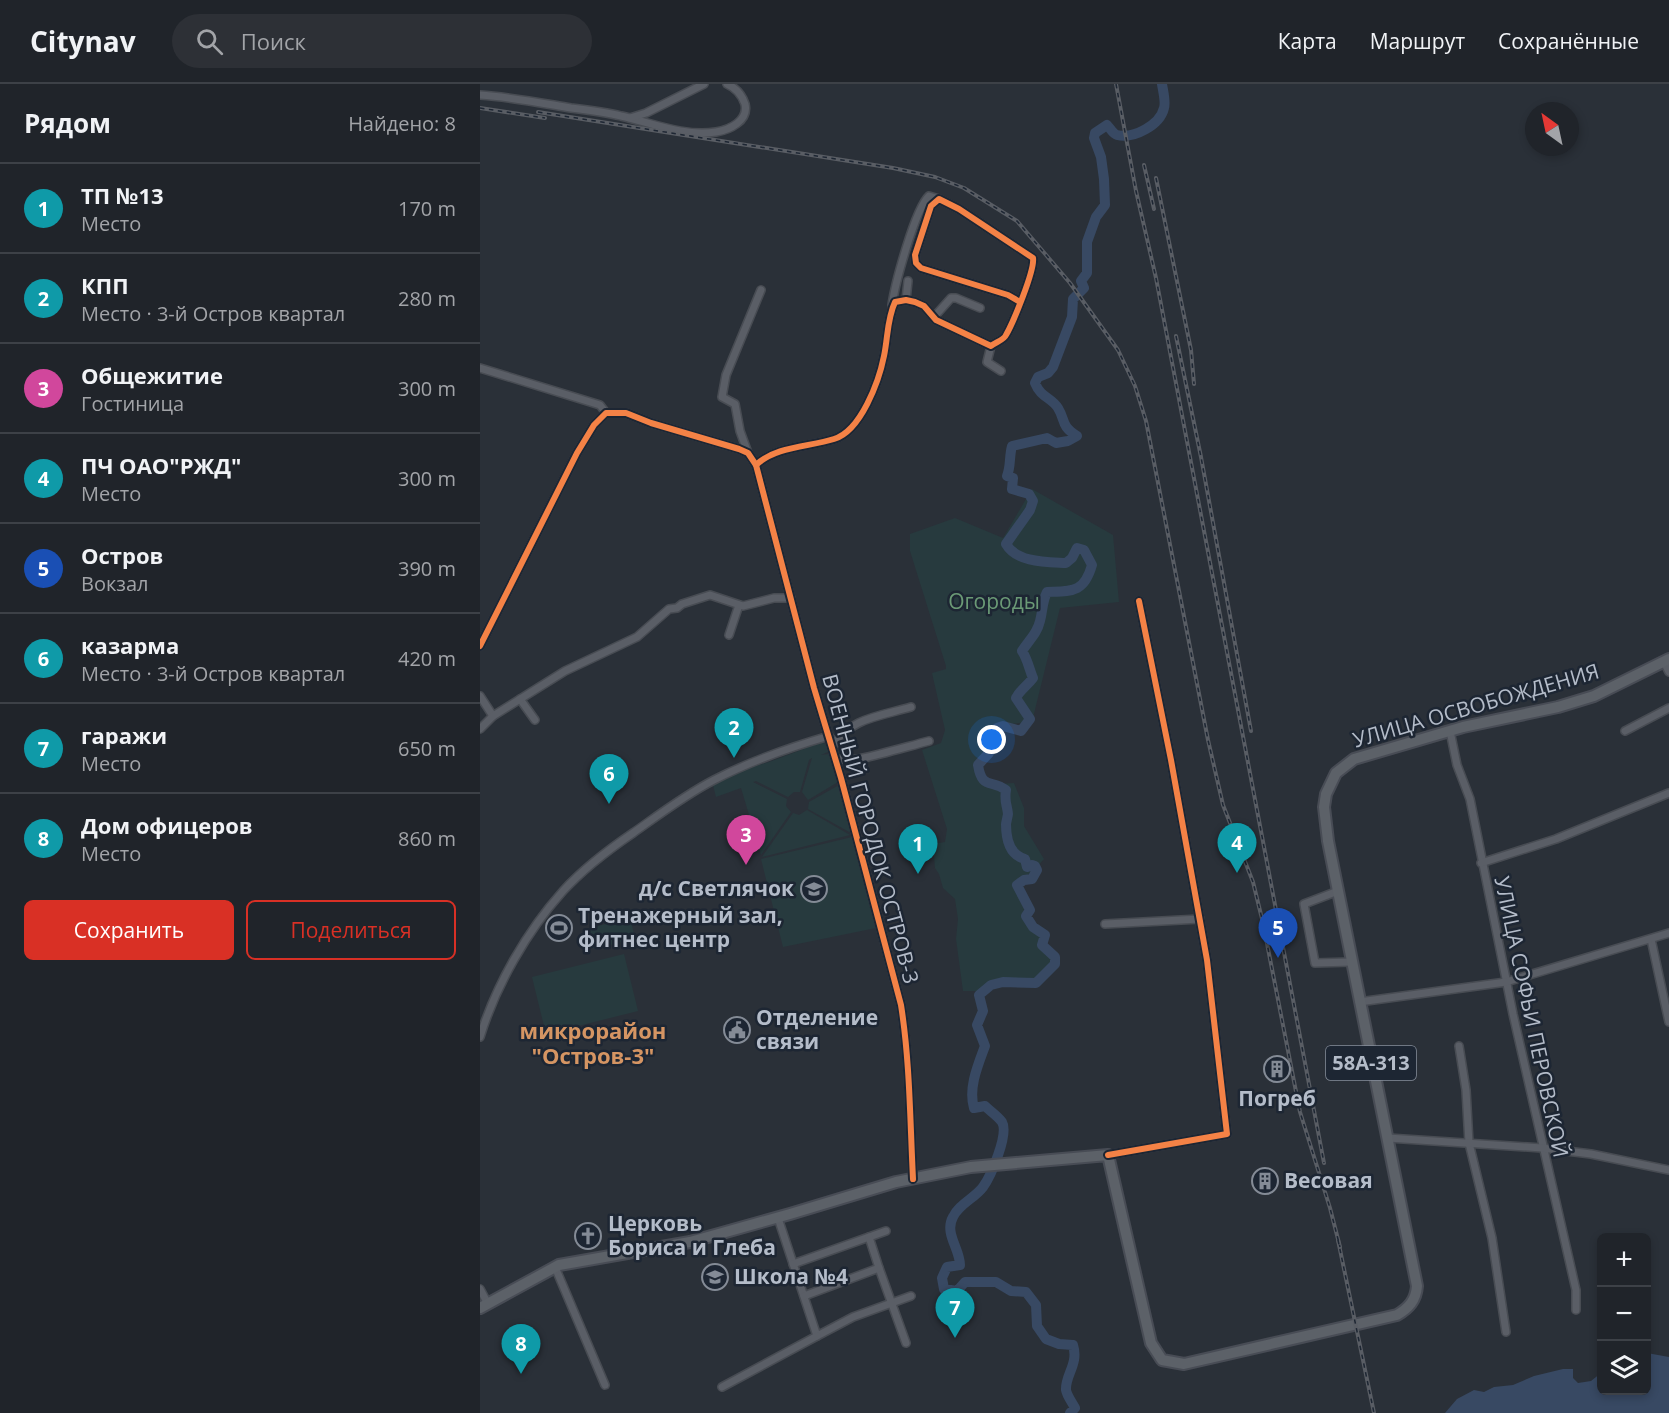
<!DOCTYPE html>
<html lang="ru">
<head>
<meta charset="utf-8">
<style>
	:root { --surface:#20242a; --page:#2d3036; --text:#f1f3f6; --muted:#a2a4a8; --line:#3d4147; --accent:#d93025 }
	body { margin:0; font-family:"Open Sans",sans-serif; background:var(--page); color:var(--text) }
	.controls { position:absolute; right:18px; bottom:18px; display:grid; overflow:hidden; border-radius:9px; box-shadow:0 3px 9px #0003 }
	.controls button { width:54px; height:54px; display:grid; place-items:center; padding:0; border:0; border-bottom:2px solid var(--line); background:var(--surface); color:var(--text); font:30px sans-serif }
	.compass { position:absolute; left:1045px; top:18px; width:54px; height:54px; border-radius:50%; background:var(--surface); box-shadow:0 3px 9px #0003; rotate:327deg }
	.you { position:absolute; left:512px; top:656px; width:21px; height:21px; margin:-15px; border:4px solid #fff; border-radius:50%; background:#1a73e8; box-shadow:0 0 0 9px #1a73e833 }
	.badge { display:grid; place-items:center; width:39px; height:39px; border-radius:50%; background:var(--accent); color:#fff; font-size:20px; font-weight:700 }
	.pin { position:absolute; translate:-50% -50px; filter:drop-shadow(0 2px 3px #0008) }
	.pin::after { content:''; position:absolute; top:32px; width:21px; height:18px; background:inherit; clip-path:polygon(0 0,100% 0,50% 100%) }
	.list { margin:0; padding:0; list-style:none }
	h2 { display:flex; justify-content:space-between; align-items:center; height:78px; margin:0; padding:0 24px; font-size:26px }
	h2 small { font-size:20px; font-weight:400; color:var(--muted) }
	.list li { display:grid; grid-template-columns:39px 1fr auto; gap:18px; align-items:center; box-sizing:border-box; height:90px; padding:0 24px; border-top:2px solid var(--line) }
	.list b { display:block; font-size:22px; white-space:nowrap }
	.list p { margin:0; font-size:20px; white-space:nowrap; color:var(--muted) }
	.list em { font-size:20px; font-style:normal; color:var(--muted) }
	.actions { display:flex; gap:12px; padding:18px 24px }
	.actions a { flex:1; padding:14px 0; border:2px solid var(--accent); border-radius:9px; text-align:center; font-size:21px; color:var(--accent) }
	.actions .main { background:var(--accent); color:#fff }
	.icon { flex:none; width:33px; height:33px; fill:none; stroke:currentColor; stroke-width:2; stroke-linecap:round; stroke-linejoin:round }
	.map { position:relative; flex:none; width:1189px; height:1329px; overflow:hidden }
	header { display:flex; align-items:center; gap:36px; box-sizing:border-box; height:84px; padding:0 30px; background:var(--surface); border-bottom:2px solid var(--line) }
	header strong { font-size:28px }
	nav { display:flex; gap:33px; margin-inline-start:auto; font-size:21px }
	.search { width:420px; height:54px; background:var(--page); display:flex; align-items:center; gap:15px; box-sizing:border-box; padding:0 21px; border-radius:33px; color:var(--muted); font-size:22px }
	main { display:flex }
	aside { flex:1; background:var(--surface) }
	.map>svg:first-child { display:block }
	.green { fill:#273a3e }
	.water { fill:#384963 }
	.lines { fill:none; stroke-linecap:round; stroke-linejoin:round }
	.river { stroke:#384963; stroke-width:10 }
	.street-casing { stroke:#484c53; stroke-width:10 }
	.primary-casing { stroke:#484c55; stroke-width:14 }
	.street { stroke:#5a5e66; stroke-width:7 }
	.primary { stroke:#5c6168; stroke-width:10 }
	.rail-casing { stroke:#595d64; stroke-width:4 }
	.rail { stroke:#1d2633; stroke-width:1.5; stroke-dasharray:4.5; stroke-linecap:butt }
	.cycleway-casing { stroke:#1d2633; stroke-width:10 }
	.cycleway { stroke:#f48246; stroke-width:6 }
	.labels { text-anchor:middle; stroke-width:5; stroke-linejoin:round; paint-order:stroke }
	.shield { fill:#1d2633; stroke:#878f9c; stroke-width:1.5 }
	.shield-label { font-size:20px; font-weight:bold; fill:#b4bcc9 }
	.park-label { font-size:21px; fill:#6b9a76; stroke:#1d2633 }
	.street-label { font-size:21px; fill:#b4bcc9; stroke:#1d2633 }
	.poi-label { font-size:21px; font-weight:bold; fill:#b4bcc9; stroke:#1d2633; text-anchor:start }
	.neighbourhood-label { font-size:22px; font-weight:bold; fill:#d59563; stroke:#1d2633 }
</style>
</head>
<body>
<header>
<strong>Citynav</strong>
<div class="search"><svg class="icon" aria-label="search" viewBox="0 0 24 24"><circle cx="10" cy="10" r="6"/><path d="M15 15l6 6"/></svg>Поиск</div>
<nav><a>Карта</a><a>Маршрут</a><a>Сохранённые</a></nav>
</header>
<main>
<aside>
<h2>Рядом<small>Найдено: 8</small></h2>
<ul class="list">
<li><span class="badge" style="background:#0f9aa8">1</span><div><b>ТП №13</b><p>Место</p></div><em>170 m</em></li>
<li><span class="badge" style="background:#0f9aa8">2</span><div><b>КПП</b><p>Место · 3-й Остров квартал</p></div><em>280 m</em></li>
<li><span class="badge" style="background:#d1479c">3</span><div><b>Общежитие</b><p>Гостиница</p></div><em>300 m</em></li>
<li><span class="badge" style="background:#0f9aa8">4</span><div><b>ПЧ ОАО&quot;РЖД&quot;</b><p>Место</p></div><em>300 m</em></li>
<li><span class="badge" style="background:#1a4fb4">5</span><div><b>Остров</b><p>Вокзал</p></div><em>390 m</em></li>
<li><span class="badge" style="background:#0f9aa8">6</span><div><b>казарма</b><p>Место · 3-й Остров квартал</p></div><em>420 m</em></li>
<li><span class="badge" style="background:#0f9aa8">7</span><div><b>гаражи</b><p>Место</p></div><em>650 m</em></li>
<li><span class="badge" style="background:#0f9aa8">8</span><div><b>Дом офицеров</b><p>Место</p></div><em>860 m</em></li>
</ul>
<div class="actions"><a class="main">Сохранить</a><a>Поделиться</a></div>
</aside>
<div class="map">
<svg width="1189" height="1329" viewBox="0 0 1189 1329">
	<rect width="100%" height="100%" fill="#2a3038"/>
	<!-- green -->
	<g class="green">
		<path d="M552 405 633 451 639 518 580 524 552 638 517 641 509 648 506 667 494 682 499 696 505 701 534 699 544 724V742L564 775 552 788 533 801 544 825 542 834 561 853 560 861 571 876 572 880 559 894 552 896H517L499 907H483L476 855 478 835 475 815 463 804 459 790 455 784 453 760 465 758 467 745 442 666 461 659 465 646 452 589 466 585V582L430 467V450L475 434 523 454Z"/>
		<path d="M342 658 347 661 350 667 341 671 348 670 350 671 358 698 328 716 322 708 332 674 329 676 320 708H314L308 713 276 697 273 698 307 715 306 722 311 728 281 771 261 704 236 713 233 701 254 688 289 678Z"/>
		<path d="M359 701 371 749 328 725 329 718Z"/>
		<path d="M327 726 370 751 282 773 313 729 319 731Z"/>
		<path d="M372 753 396 844 303 863 281 775Z"/>
		<path d="M144 835 151 838 154 850 152 855 116 865 109 863 105 850 107 845Z"/>
		<path d="M144 870 158 927 66 950 52 893Z"/>
	</g>
	<!-- water -->
	<path class="water" d="M1167 1269 1189 1273V1329H965L977 1315 994 1306 1004 1308 1014 1303 1033 1301 1054 1292 1083 1285H1093V1294L1098 1299 1111 1297 1121 1289 1122 1306H1166Z"/>
	<g class="lines">
		<!-- river -->
		<path class="river" d="M590 1329 595 1324C592 1318 587 1312 586 1306 585 1291 599 1280 593 1261L579 1260 566 1255 557 1242 556 1221 546 1208 531 1207 516 1198H485L477 1207 464 1205 462 1194 467 1183 480 1181C480 1165 464 1149 473 1133 479 1120 495 1114 503 1103 511 1092 529 1050 522 1038 518 1032 510 1027 505 1022L494 1024C488 1004 498 981 505 962L497 941 503 927 499 911 511 901 523 898 556 899 575 880V873L562 861 565 851 553 843 546 832 550 826 537 801 544 796 552 795 557 786 555 782 552 781 547 783 545 775C529 771 526 755 526 740 526 739 528 731 528 730 527 720 524 718 526 706 511 695 502 706 498 681L509 669 511 650 517 644 523 642 541 647 550 635 536 614C540 606 547 602 553 594 549 585 548 576 542 567 549 556 557 550 560 537 563 526 562 518 567 508 592 507 604 509 612 481L604 466 597 464 592 474 586 479C567 478 537 479 526 460L550 426 553 417 549 410 532 405 533 394 527 392C531 382 529 373 532 362L567 354 576 359 588 357 597 352C580 341 586 337 578 324 571 313 561 314 555 299L558 293 568 289 573 283 592 233 593 215 604 204 601 197 607 189V158L616 133 625 121 624 95 621 73 614 54 615 49 627 41C630 44 633 50 637 51 654 55 680 41 684 24 686 18 683 7 682 0"/>
		<defs>
			<g id="street">
				<path d="M0 11C31 13 61 19 91 24 108 26 125 28 141 32 172 39 204 53 236 48 249 46 269 37 265 20 262 11 256 4 247 0"/>
				<path d="M150 34 166 29 224 0"/>
				<path d="M426 216 428 197"/>
				<path d="M412 221C415 200 435 125 449 112L459 115"/>
				<path d="M454 233 471 214H476L500 224"/>
				<path d="M511 262 507 278 521 287"/>
				<path d="M0 284 120 321 126 329"/>
				<path d="M268 369 260 347 255 320 242 313 246 291 281 206"/>
				<path d="M276 381C296 362 329 363 354 355 381 347 399 297 404 272 408 253 407 235 415 218L426 216 435 218 444 222 456 236 511 262C516 258 524 256 526 251 533 239 555 186 553 174L479 125 459 115 451 122 435 171 436 179 441 184 528 211 540 218"/>
				<path d="M249 551 259 521"/>
				<path d="M0 562 97 369 114 341 126 329H146L171 339 259 365 268 369 276 381 334 604 361 694 421 921C430 978 430 1037 433 1095"/>
				<path d="M1184 578 1189 588"/>
				<path d="M0 612 13 632"/>
				<path d="M40 615 55 636"/>
				<path d="M0 645 13 632 85 587 157 553 189 525 197 524 202 520 230 511 263 522 294 514H311"/>
				<path d="M970 647 977 681 990 715 1033 930 1096 1206V1226"/>
				<path d="M1145 647 1189 624"/>
				<path d="M352 663C369 634 401 632 431 623"/>
				<path d="M356 676C367 673 369 677 379 675 403 670 426 663 449 657"/>
				<path d="M1001 779 1076 755 1189 709"/>
				<path d="M858 807 824 820 835 879 871 878"/>
				<path d="M625 840 720 835"/>
				<path d="M1171 855 1189 938"/>
				<path d="M879 918 1026 898 1189 849"/>
				<path d="M0 953C16 901 47 847 83 807 104 784 128 766 153 749 180 730 205 711 234 696 269 678 311 663 349 652"/>
				<path d="M979 962 986 1006 989 1059 1012 1154 1026 1248"/>
				<path d="M908 1054 1062 1064 1111 1070 1189 1086"/>
				<path d="M628 1071 747 1050 727 876 691 676 659 517"/>
				<path d="M298 1134 337 1252 373 1233 431 1212"/>
				<path d="M313 1180 406 1147"/>
				<path d="M75 1183 125 1301"/>
				<path d="M399 1184 426 1259"/>
				<path d="M0 1205 8 1220"/>
				<path d="M324 1212 399 1184 389 1153"/>
				<path d="M242 1303 337 1252"/>
			</g>
			<path id="primary" d="M0 1224 79 1181 210 1158 310 1130 416 1098 491 1083 628 1071 671 1259 682 1276 704 1280 917 1231C929 1224 936 1216 937 1202L848 757 844 723 846 710 856 689 874 675 983 643 1078 623 1114 612 1189 575"/>
		</defs>
		<!-- street casing -->
		<use href="#street" class="street-casing"/>
		<!-- primary casing -->
		<use href="#primary" class="primary-casing"/>
		<!-- street -->
		<use href="#street" class="street"/>
		<!-- primary -->
		<use href="#primary" class="primary"/>
		<defs>
			<g id="rail">
				<path d="M636 0 656 107 676 194 844 1079"/>
				<path d="M0 24 65 34"/>
				<path d="M58 28 413 84 455 93 484 104 537 137 590 199 638 266 655 302 666 337 728 656 743 721 773 798 783 839 820 1028 850 1124 860 1163"/>
				<path d="M664 81 674 125"/>
				<path d="M676 94 711 266 714 300"/>
				<path d="M696 252 721 373 771 647"/>
				<path d="M858 1156 894 1329"/>
			</g>
		</defs>
		<!-- rail casing -->
		<use href="#rail" class="rail-casing"/>
		<!-- rail -->
		<use href="#rail" class="rail"/>
		<defs>
			<g id="cycleway">
				<path d="M276 381C296 362 329 363 354 355 381 347 399 297 404 272 408 253 407 235 415 218L426 216 435 218 444 222 456 236 511 262C516 258 524 256 526 251 533 239 555 186 553 174L479 125 459 115 451 122 435 171 436 179 441 184 528 211 540 218"/>
				<path d="M0 562 97 369 114 341 126 329H146L171 339 259 365 268 369 276 381 334 604 361 694 421 921C430 978 430 1037 433 1095"/>
				<path d="M628 1071 747 1050 727 876 691 676 659 517"/>
			</g>
		</defs>
		<!-- cycleway casing -->
		<use href="#cycleway" class="cycleway-casing"/>
		<!-- cycleway -->
		<use href="#cycleway" class="cycleway"/>
	</g>
	<!-- icons -->
	<defs>
		<symbol id="school-ring" viewBox="-11 -11 22 22"><circle r="9.5" fill="#1d2633" stroke="#848b96" stroke-width="1.5"/><path d="M0-5L7-2L0 1L-7-2ZM-4 1L0 2.5L4 1V4Q0 6-4 4Z" fill="#848b96"/></symbol>
		<symbol id="stadium-ring" viewBox="-11 -11 22 22"><circle r="9.5" fill="#1d2633" stroke="#848b96" stroke-width="1.5"/><path d="M0-5a6.5 5 0 1 0 0 10a6.5 5 0 1 0 0-10ZM-3.5-1.8h7v3.6h-7Z" fill="#848b96"/></symbol>
		<symbol id="civic-ring" viewBox="-11 -11 22 22"><circle r="9.5" fill="#1d2633" stroke="#848b96" stroke-width="1.5"/><path d="M-.6-6.5H3V-4.5H.6V-3L4-1V1h2V6H-6V1h2V-1L-.6-3ZM-1.2 2.5V6h2.4V2.5Z" fill="#848b96"/></symbol>
		<symbol id="building-ring" viewBox="-11 -11 22 22"><circle r="9.5" fill="#1d2633" stroke="#848b96" stroke-width="1.5"/><path d="M-4-6H4V6H1V3H-1V6H-4ZM-2.5-4.3h1.7v1.8h-1.7ZM.8-4.3h1.7v1.8H.8ZM-2.5-1h1.7V.8h-1.7ZM.8-1h1.7V.8H.8Z" fill="#848b96"/></symbol>
		<symbol id="church-ring" viewBox="-11 -11 22 22"><circle r="9.5" fill="#1d2633" stroke="#848b96" stroke-width="1.5"/><path d="M-1.2-6h2.4v3.5h3.3v2.4h-3.3V6h-2.4V-.1h-3.3v-2.4h3.3Z" fill="#848b96"/></symbol>
	</defs>
	<g fill-rule="evenodd">
		<use href="#school-ring" x="319" y="790" width="30" height="30"/>
		<use href="#stadium-ring" x="64" y="829" width="30" height="30"/>
		<use href="#civic-ring" x="242" y="931" width="30" height="30"/>
		<use href="#building-ring" x="782" y="970" width="30" height="30"/>
		<use href="#building-ring" x="770" y="1082" width="30" height="30"/>
		<use href="#church-ring" x="93" y="1137" width="30" height="30"/>
		<use href="#school-ring" x="220" y="1178" width="30" height="30"/>
	</g>
	<g class="labels">
		<!-- shield labels -->
		<rect class="shield" x="846" y="962" width="90" height="34" rx="4.5"/>
		<g class="shield-label">
			<text x="891" y="986">58А-313</text>
		</g>
		<!-- park labels -->
		<g class="park-label">
			<text x="514" y="525">Огороды</text>
		</g>
		<!-- street labels -->
		<g class="street-label">
			<text transform="translate(996 622) rotate(-16)" y="7">УЛИЦА ОСВОБОЖДЕНИЯ</text>
			<text transform="translate(390 745) rotate(75)" y="7">ВОЕННЫЙ ГОРОДОК ОСТРОВ-3</text>
			<text transform="translate(1051 933) rotate(78)" y="7">УЛИЦА СОФЬИ ПЕРОВСКОЙ</text>
		</g>
		<!-- poi labels -->
		<g class="poi-label">
			<text x="314" y="812" text-anchor="end">д/с Светлячок</text>
			<text x="98" y="839">Тренажерный зал,<tspan x="98" dy="24">фитнес центр</tspan></text>
			<text x="276" y="941">Отделение<tspan x="276" dy="24">связи</tspan></text>
			<text x="797" y="1022" text-anchor="middle">Погреб</text>
			<text x="804" y="1104">Весовая</text>
			<text x="128" y="1147">Церковь<tspan x="128" dy="24">Бориса и Глеба</tspan></text>
			<text x="254" y="1200">Школа №4</text>
		</g>
		<!-- neighbourhood labels -->
		<g class="neighbourhood-label">
			<text x="113" y="955">микрорайон<tspan x="113" dy="25">"Остров-3"</tspan></text>
		</g>
	</g>
</svg>
<div class="controls">
<button>+</button>
<button>−</button>
<button><svg class="icon" aria-label="layers" viewBox="0 0 24 24"><path d="M12 4l9 5-9 5-9-5zM3 14l9 5 9-5"/></svg></button>
</div>
<svg class="compass" viewBox="-18 -18 36 36"><path d="M0-13l5 13h-10z" fill="#e53935"/><path d="M0 13l5-13h-10z" fill="#a2a4a8"/></svg>
<div class="you"></div>
<div class="pin badge" style="left:438px;top:790px;background:#0f9aa8">1</div>
<div class="pin badge" style="left:254px;top:674px;background:#0f9aa8">2</div>
<div class="pin badge" style="left:266px;top:781px;background:#d1479c">3</div>
<div class="pin badge" style="left:757px;top:789px;background:#0f9aa8">4</div>
<div class="pin badge" style="left:798px;top:874px;background:#1a4fb4">5</div>
<div class="pin badge" style="left:129px;top:720px;background:#0f9aa8">6</div>
<div class="pin badge" style="left:475px;top:1254px;background:#0f9aa8">7</div>
<div class="pin badge" style="left:41px;top:1290px;background:#0f9aa8">8</div>
</div>
</main>
</body>
</html>
